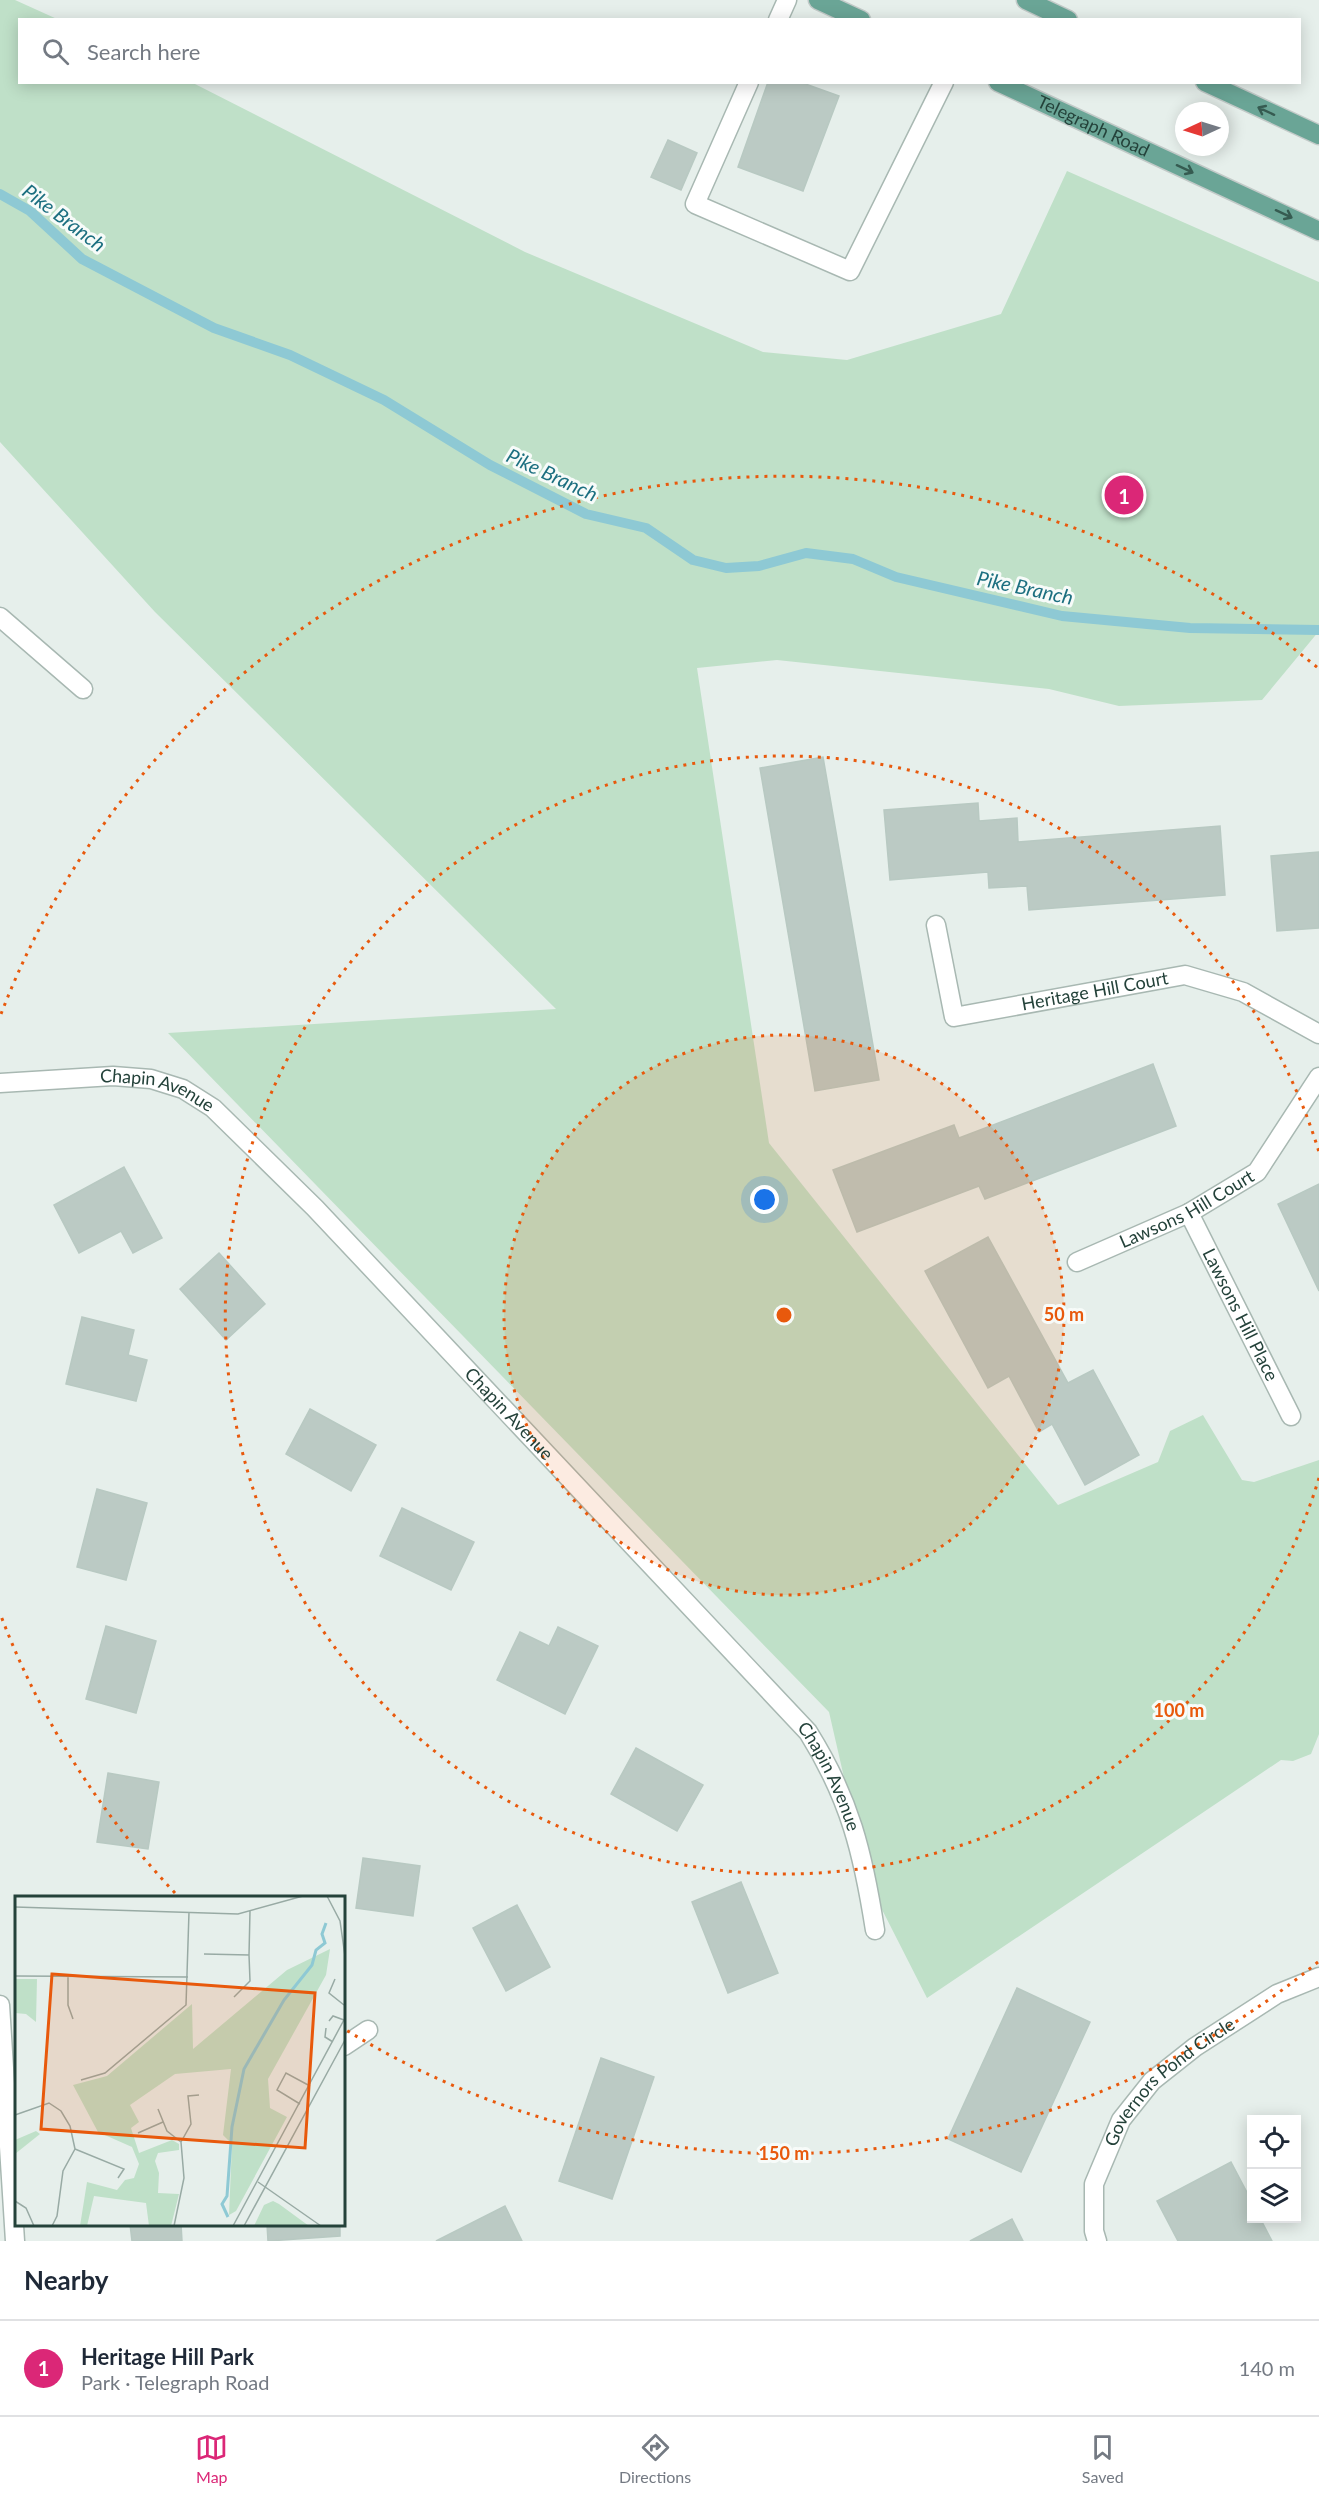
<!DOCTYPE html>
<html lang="en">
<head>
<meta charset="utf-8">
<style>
	:root { --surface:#fff; --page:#f6f6f7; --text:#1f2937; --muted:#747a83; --line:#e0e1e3; --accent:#db2777 }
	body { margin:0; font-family:Lato,sans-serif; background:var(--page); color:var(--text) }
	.controls { position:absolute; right:18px; bottom:18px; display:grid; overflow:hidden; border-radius:0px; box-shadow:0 3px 15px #0003 }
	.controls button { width:54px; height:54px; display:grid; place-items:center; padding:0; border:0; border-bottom:2px solid var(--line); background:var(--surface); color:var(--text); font:30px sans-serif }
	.compass { position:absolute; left:1175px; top:102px; width:54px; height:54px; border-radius:50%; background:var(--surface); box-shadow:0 3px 15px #0003; rotate:266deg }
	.you { position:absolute; left:765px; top:1200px; width:21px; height:21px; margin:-15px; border:4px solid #fff; border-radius:50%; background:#1a73e8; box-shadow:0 0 0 9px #1a73e833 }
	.badge { display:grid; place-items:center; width:39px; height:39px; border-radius:50%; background:var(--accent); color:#fff; font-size:20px; font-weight:700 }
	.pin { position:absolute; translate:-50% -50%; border:3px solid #fff; box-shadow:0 2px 6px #0006 }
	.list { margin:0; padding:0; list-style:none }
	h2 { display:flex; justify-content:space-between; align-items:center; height:78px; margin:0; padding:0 24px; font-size:26px }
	h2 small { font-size:20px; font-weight:400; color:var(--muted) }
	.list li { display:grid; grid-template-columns:39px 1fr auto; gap:18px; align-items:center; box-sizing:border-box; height:96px; padding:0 24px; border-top:2px solid var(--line) }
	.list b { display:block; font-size:22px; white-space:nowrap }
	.list p { margin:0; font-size:20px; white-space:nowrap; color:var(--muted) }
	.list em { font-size:20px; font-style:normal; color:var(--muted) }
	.icon { flex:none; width:33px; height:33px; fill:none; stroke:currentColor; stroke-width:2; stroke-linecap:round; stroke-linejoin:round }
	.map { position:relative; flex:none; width:1319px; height:2241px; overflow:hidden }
	.search { position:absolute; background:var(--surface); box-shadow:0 3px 15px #0003; left:18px; right:18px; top:18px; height:66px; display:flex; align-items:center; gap:15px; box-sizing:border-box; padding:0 21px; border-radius:0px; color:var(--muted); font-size:22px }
	.sheet { height:174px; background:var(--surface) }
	nav { display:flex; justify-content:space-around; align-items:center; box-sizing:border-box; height:84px; border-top:2px solid var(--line); background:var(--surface); font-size:16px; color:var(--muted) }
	nav a { display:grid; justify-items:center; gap:3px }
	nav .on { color:var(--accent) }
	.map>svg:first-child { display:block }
	.green { fill:#bfe0c8 }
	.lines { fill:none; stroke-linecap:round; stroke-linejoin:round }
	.stream { stroke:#8ec9d4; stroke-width:10 }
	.building { fill:#bbcac4; stroke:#b8c9c2; stroke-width:1.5 }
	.minor-casing { stroke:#a8b8b2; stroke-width:21 }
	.major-casing { stroke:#c2cac8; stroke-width:21 }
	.minor { stroke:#fff; stroke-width:18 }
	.major { stroke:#6aa596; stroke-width:18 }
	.oneway { stroke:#365b51 }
	.ring { fill:none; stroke:#e8590c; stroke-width:3; stroke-dasharray:3 6 }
	.labels { text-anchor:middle; stroke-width:6; stroke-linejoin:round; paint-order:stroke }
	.street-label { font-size:18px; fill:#24423a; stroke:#f7fbf9 }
	.water-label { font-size:20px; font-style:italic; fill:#1c6f80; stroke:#f7fbf9 }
	.inset-river { fill:none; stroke:#8ec9d4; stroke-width:3 }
	.inset-road { fill:none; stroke:#98aaa4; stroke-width:1.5 }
	.view { fill:#e8590c; fill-opacity:0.15; stroke:#e8590c; stroke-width:3 }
	.inset-edge { fill:none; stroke:#24423a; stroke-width:3 }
	.centre { fill:#e8590c; stroke:#f7fbf9; stroke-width:3 }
	.ring-label { font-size:18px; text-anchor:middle; font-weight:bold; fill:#e8590c; stroke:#f7fbf9; stroke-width:6; stroke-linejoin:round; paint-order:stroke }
</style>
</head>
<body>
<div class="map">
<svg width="1319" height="2241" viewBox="0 0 1319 2241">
	<rect width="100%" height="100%" fill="#e6efeb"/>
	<!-- green -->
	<path class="green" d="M0 0H15L57 19 20 20V82L193 83 525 252 763 352 847 360 1001 314 1067 171 1319 282V631L1262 700 1119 706 1049 689 777 660 697 668 769 1143 1058 1505 1158 1462 1170 1431 1203 1415 1242 1480 1254 1482 1319 1460V1734L1311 1754 1293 1761 1281 1760 927 1998 868 1882 829 1712 168 1033 556 1009 155 612 0 442Z"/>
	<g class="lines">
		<!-- stream -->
		<path class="stream" d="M0 194 30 211 82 259 214 328 290 355 384 400 490 465 586 514 646 528 693 560 726 568 759 566 806 553 853 559 896 577 1062 616 1190 628 1319 630"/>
	</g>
	<!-- building -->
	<g class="building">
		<path d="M768 82H800L839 96 803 191 738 167Z"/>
		<path d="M668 140 697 153 681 190 651 177Z"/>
		<path d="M823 757 879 1080 815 1091 760 768Z"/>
		<path d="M978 803 979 821 1017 818 1018 842 1220 826 1225 895 1029 910 1027 886 989 888 988 872 890 880 884 810Z"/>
		<path d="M1319 852V928L1277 931 1271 856Z"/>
		<path d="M1153 1064 1176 1126 985 1199 979 1186 857 1232 833 1170 954 1125 959 1138Z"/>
		<path d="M124 1167 162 1238 133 1253 121 1231 79 1253 54 1205Z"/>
		<path d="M1319 1184V1291L1278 1204Z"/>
		<path d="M988 1237 1068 1383 1093 1370 1139 1455 1085 1485 1052 1424 1039 1432 1009 1376 988 1388 925 1271Z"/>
		<path d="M219 1253 265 1304 226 1340 180 1289Z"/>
		<path d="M82 1317 134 1330 128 1355 147 1360 136 1401 66 1384Z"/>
		<path d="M310 1409 376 1445 351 1491 286 1454Z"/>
		<path d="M97 1489 147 1503 126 1580 77 1567Z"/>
		<path d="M402 1508 474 1542 451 1590 380 1556Z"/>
		<path d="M106 1626 156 1641 136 1713 86 1699Z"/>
		<path d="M558 1627 598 1646 565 1714 497 1680 520 1632 549 1646Z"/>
		<path d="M636 1748 703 1785 677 1831 611 1794Z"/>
		<path d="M108 1773 159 1782 148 1849 97 1842Z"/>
		<path d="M363 1858 420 1866 413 1916 356 1908Z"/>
		<path d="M741 1882 778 1973 728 1993 692 1902Z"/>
		<path d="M517 1905 550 1967 506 1991 473 1928Z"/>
		<path d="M1017 1988 1090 2022 1021 2172 948 2139Z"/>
		<path d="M601 2058 654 2077 612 2199 559 2181Z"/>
		<path d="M1231 2162 1252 2202V2218H1260L1272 2241H1178L1157 2201Z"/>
		<path d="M505 2206 522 2241H436Z"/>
		<path d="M1012 2219 1023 2241H970Z"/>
		<path d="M130 2224H181L182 2241H132Z"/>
		<path d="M267 2224H340V2236L268 2241Z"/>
	</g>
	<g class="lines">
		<defs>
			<g id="minor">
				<path d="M778 20 787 0"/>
				<path d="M749 82 695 204 850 271 944 82"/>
				<path d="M0 617 83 689"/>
				<path id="s1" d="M936 925 954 1017 1185 975 1243 992 1319 1034"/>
				<path id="s2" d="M0 1083 113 1076 151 1079 183 1089 213 1108 315 1208 808 1732C850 1799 863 1853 875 1930"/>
				<path id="s3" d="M1189 1213 1291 1416"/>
				<path id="s4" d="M1077 1262 1189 1213 1257 1172 1319 1077"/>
				<path d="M0 2005 15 2241"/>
				<path d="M344 2046 368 2030"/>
				<path id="s5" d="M1097 2241 1094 2231V2184L1121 2120 1152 2081 1195 2047 1277 1994 1319 1977"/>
			</g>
			<g id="major">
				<path d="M818 0 861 20"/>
				<path d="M1026 0 1068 20"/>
				<path id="s6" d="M998 82 1319 231"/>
				<path d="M1205 82 1319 135"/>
			</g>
		</defs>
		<!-- minor casing -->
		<use href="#minor" class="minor-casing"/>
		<!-- major casing -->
		<use href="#major" class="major-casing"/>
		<!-- minor -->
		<use href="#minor" class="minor"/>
		<!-- major -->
		<use href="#major" class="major"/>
	</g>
	<!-- one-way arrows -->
	<defs><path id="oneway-shaft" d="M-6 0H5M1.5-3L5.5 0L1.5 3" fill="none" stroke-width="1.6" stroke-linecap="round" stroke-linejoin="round" transform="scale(1.5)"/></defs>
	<g class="oneway">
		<use href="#oneway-shaft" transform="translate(1266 111) rotate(-155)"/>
		<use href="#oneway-shaft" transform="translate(1185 169) rotate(25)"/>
		<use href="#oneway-shaft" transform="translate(1284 214) rotate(25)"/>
	</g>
	<!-- distance rings -->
	<circle cx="784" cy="1315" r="280" fill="#e8590c" fill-opacity=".12"/>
	<g class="ring">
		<circle cx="784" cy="1315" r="280"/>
		<path d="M1319 1478A559 559 0 1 1 1319 1152"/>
		<path d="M1318 1962A839 839 0 0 1 346 2030M175 1893A839 839 0 0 1 1 1616M1 1014A839 839 0 0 1 1318 668"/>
	</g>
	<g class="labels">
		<!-- street labels -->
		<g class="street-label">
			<text dy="6" stroke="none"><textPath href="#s6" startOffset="105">Telegraph Road</textPath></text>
			<text dy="6" stroke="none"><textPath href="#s1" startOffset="237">Heritage Hill Court</textPath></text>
			<text dy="6" stroke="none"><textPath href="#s2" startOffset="160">Chapin Avenue</textPath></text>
			<text dy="6" stroke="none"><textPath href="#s4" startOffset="122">Lawsons Hill Court</textPath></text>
			<text dy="6" stroke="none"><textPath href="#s3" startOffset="114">Lawsons Hill Place</textPath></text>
			<text dy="6" stroke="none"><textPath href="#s2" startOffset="646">Chapin Avenue</textPath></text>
			<text dy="6" stroke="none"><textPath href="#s2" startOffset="1132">Chapin Avenue</textPath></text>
			<text dy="6" stroke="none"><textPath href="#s5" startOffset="188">Governors Pond Circle</textPath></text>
		</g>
		<!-- water labels -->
		<g class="water-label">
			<text transform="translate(64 218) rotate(37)" y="7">Pike Branch</text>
			<text transform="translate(552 475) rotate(25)" y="7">Pike Branch</text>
			<text transform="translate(1025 588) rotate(12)" y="7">Pike Branch</text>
		</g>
	</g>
	<!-- overview -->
	<g transform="translate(15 1896)">
		<rect width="330" height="330" fill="#e6efeb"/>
		<path d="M315 53 311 79 253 183 255 212 272 221 221 315 214 319 217 248 208 239 216 173 160 178 115 209 124 226 116 232 124 257 157 244 164 248V254L143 257 140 265 144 277 143 297 164 298 156 330H134L131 307 79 300 72 330H65L72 286 102 294 110 284 119 282 124 268 117 251 83 236 58 189 92 180 177 108 178 153 272 74ZM0 83H22L21 126 11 118 0 117ZM21 235 25 238 0 258V244ZM258 305 264 308 294 330H239L249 309Z" fill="#bfe0c8"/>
		<path class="inset-river" d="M213 321 207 308 212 300 217 231 229 173 269 104 297 69 301 54 310 47 307 38 311 27"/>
		<path class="inset-road" d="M312 0 325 25 330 60M0 11 223 18 288 0M189 58 234 59 235 15M0 80 173 81M53 80V109L58 123M320 83 314 97 329 109M219 101 235 85 234 59M314 125 318 120 329 124M311 132 310 141 318 146M66 184 90 177 171 109 174 16M285 208 262 194 271 177 295 190M143 213 152 235 166 246M0 219 34 207 46 215 55 230 60 253 48 275 42 320 37 330M123 237 148 226M166 246 176 228 173 200 184 199M60 253 109 273 103 282M243 286 306 330M0 305 11 312 19 330M159 330 169 282 166 246M218 330 330 122M229 330 330 144"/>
		<path class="view" d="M37 78 300 97 290 252 26 233Z"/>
		<rect width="330" height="330" class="inset-edge"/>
	</g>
	<circle cx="784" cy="1315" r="9" class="centre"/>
	<g class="ring-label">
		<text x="1064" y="1321">50 m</text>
		<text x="1179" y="1717">100 m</text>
		<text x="784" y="2160">150 m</text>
	</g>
</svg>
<div class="controls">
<button><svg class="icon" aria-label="locate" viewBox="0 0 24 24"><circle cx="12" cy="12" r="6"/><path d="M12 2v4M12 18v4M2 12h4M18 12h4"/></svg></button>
<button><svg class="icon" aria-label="layers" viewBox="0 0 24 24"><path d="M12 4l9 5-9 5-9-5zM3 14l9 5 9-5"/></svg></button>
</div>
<svg class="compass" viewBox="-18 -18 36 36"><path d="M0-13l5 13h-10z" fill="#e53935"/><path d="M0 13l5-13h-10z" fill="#747a83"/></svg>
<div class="you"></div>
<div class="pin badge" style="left:1124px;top:495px">1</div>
<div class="search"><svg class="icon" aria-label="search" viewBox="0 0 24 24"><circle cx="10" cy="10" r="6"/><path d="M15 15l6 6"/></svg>Search here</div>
</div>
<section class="sheet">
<h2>Nearby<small></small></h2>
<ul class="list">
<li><span class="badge">1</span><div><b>Heritage Hill Park</b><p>Park · Telegraph Road</p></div><em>140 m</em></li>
</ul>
</section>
<nav>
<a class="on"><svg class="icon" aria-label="map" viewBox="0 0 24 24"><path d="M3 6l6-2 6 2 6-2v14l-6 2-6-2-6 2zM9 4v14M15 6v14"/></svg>Map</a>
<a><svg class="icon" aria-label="directions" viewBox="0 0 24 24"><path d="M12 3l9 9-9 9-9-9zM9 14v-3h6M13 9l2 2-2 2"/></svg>Directions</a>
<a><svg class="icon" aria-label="saved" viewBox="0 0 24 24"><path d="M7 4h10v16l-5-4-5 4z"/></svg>Saved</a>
</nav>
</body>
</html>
